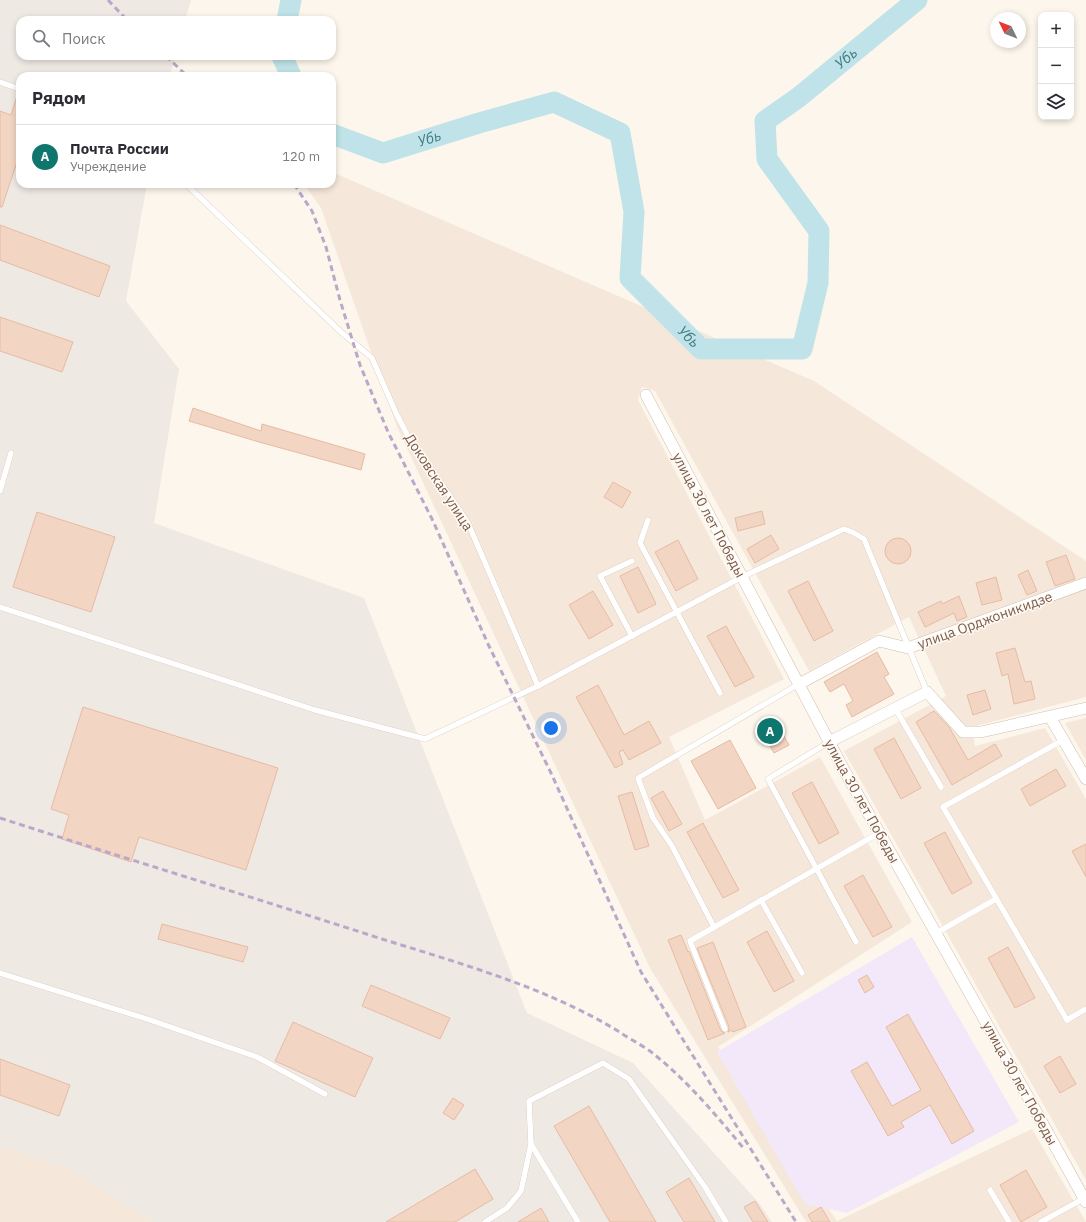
<!DOCTYPE html>
<html lang="ru">
<head>
<meta charset="utf-8">
<style>
	:root { --surface:#fff; --page:#f7f7f7; --text:#2b2b33; --muted:#7c7c81; --line:#e1e1e2; --accent:#0f766e }
	body { margin:0; font-family:"IBM Plex Sans",sans-serif; background:var(--page); color:var(--text) }
	.controls { position:absolute; right:12px; top:12px; display:grid; overflow:hidden; border-radius:8px; box-shadow:0 2px 6px #0003 }
	.controls button { width:36px; height:36px; display:grid; place-items:center; padding:0; border:0; border-bottom:1px solid var(--line); background:var(--surface); color:var(--text); font:20px sans-serif }
	.compass { position:absolute; left:990px; top:12px; width:36px; height:36px; border-radius:50%; background:var(--surface); box-shadow:0 2px 6px #0003; rotate:313deg }
	.you { position:absolute; left:551px; top:728px; width:14px; height:14px; margin:-10px; border:3px solid #fff; border-radius:50%; background:#1a73e8; box-shadow:0 0 0 6px #1a73e833 }
	.badge { display:grid; place-items:center; width:26px; height:26px; border-radius:50%; background:var(--accent); color:#fff; font-size:13px; font-weight:700 }
	.pin { position:absolute; translate:-50% -50%; border:2px solid #fff; box-shadow:0 1px 4px #0006 }
	.list { margin:0; padding:0; list-style:none }
	h2 { display:flex; justify-content:space-between; align-items:center; height:52px; margin:0; padding:0 16px; font-size:17px }
	h2 small { font-size:13px; font-weight:400; color:var(--muted) }
	.list li { display:grid; grid-template-columns:26px 1fr auto; gap:12px; align-items:center; box-sizing:border-box; height:64px; padding:0 16px; border-top:1px solid var(--line) }
	.list b { display:block; font-size:15px; white-space:nowrap }
	.list p { margin:0; font-size:13px; white-space:nowrap; color:var(--muted) }
	.list em { font-size:13px; font-style:normal; color:var(--muted) }
	.icon { flex:none; width:22px; height:22px; fill:none; stroke:currentColor; stroke-width:2; stroke-linecap:round; stroke-linejoin:round }
	.map { position:relative; flex:none; width:1086px; height:1222px; overflow:hidden }
	.search { position:absolute; background:var(--surface); box-shadow:0 2px 6px #0003; left:16px; top:16px; width:320px; height:44px; display:flex; align-items:center; gap:10px; box-sizing:border-box; padding:0 14px; border-radius:12px; color:var(--muted); font-size:15px }
	.panel { position:absolute; background:var(--surface); box-shadow:0 2px 6px #0003; left:16px; top:72px; width:320px; height:116px; border-radius:12px }
	.map>svg:first-child { display:block }
	.residential { fill:#f5e8da }
	.industrial { fill:#efe9e4 }
	.education { fill:#f3e8fa }
	.lines { fill:none; stroke-linecap:round; stroke-linejoin:round }
	.river { stroke:#bfe3e8; stroke-width:21 }
	.building { fill:#f3d5c3; stroke:#e6bba3 }
	.lane-casing { stroke:#d1beb0; stroke-width:6 }
	.street-casing { stroke:#d1beb0; stroke-width:12 }
	.lane { stroke:#fff; stroke-width:5.5 }
	.street { stroke:#fff; stroke-width:11 }
	.rail { stroke:#b9a8c9; stroke-width:3; stroke-dasharray:6 4; stroke-linecap:butt }
	.labels { text-anchor:middle; stroke-width:3; stroke-linejoin:round; paint-order:stroke }
	.street-label { font-size:14px; fill:#7a5c4d; stroke:#fffaf3 }
	.water-label { font-size:15px; font-style:italic; fill:#437c86; stroke:#fffaf3 }
</style>
</head>
<body>
<div class="map">
<svg width="1086" height="1222" viewBox="0 0 1086 1222">
	<rect width="100%" height="100%" fill="#fdf6ec"/>
	<!-- residential -->
	<g class="residential">
		<path d="M332 172 814 381 1086 561V697L972 727 975 746 1045 728 1086 799V1180L844 751 946 696 909 617 809 671 655 391 642 387 638 400 784 679 669 737 705 820 820 757 912 922 718 1047 837 1221 1032 1129 1086 1222H806L650 968 397 427 321 208 304 184H332Z"/>
		<path d="M1086 718V760L1065 723Z"/>
		<path d="M0 1146 70 1169 153 1222H0Z"/>
	</g>
	<!-- industrial -->
	<path class="industrial" d="M0 0H191L185 20H20V56H175L170 76H20V184H147L126 301 179 369 154 523 364 598 527 1013 633 1063 759 1203 772 1222H153L70 1169 0 1146Z"/>
	<!-- education -->
	<path class="education" d="M912 937 1019 1122 847 1213 805 1204 717 1052Z"/>
	<g class="lines">
		<!-- river -->
		<g class="river">
			<path d="M287 20 291 0"/>
			<path d="M282 56 291 76"/>
			<path id="s1" d="M332 134 383 153 479 123 554 102 620 133 634 212 630 278 701 349H802L818 283 819 231 767 159 765 121 799 97 917 0"/>
		</g>
	</g>
	<!-- building -->
	<g class="building">
		<path d="M18 93H20V153L2 207H0V111L11 115Z"/>
		<path d="M0 225 110 266 99 297 0 260Z"/>
		<path d="M0 317 73 342 62 372 0 351Z"/>
		<path d="M193 408 261 431 262 424 365 454 361 470 259 442 189 421Z"/>
		<path d="M613 482 631 492 622 508 604 497Z"/>
		<path d="M762 511 765 524 738 531 735 518Z"/>
		<path d="M37 512 115 537 91 612 13 587Z"/>
		<path d="M771 535 779 549 755 563 747 549Z"/>
		<circle cx="898" cy="551" r="13"/>
		<path d="M678 540 698 579 676 591 655 552Z"/>
		<path d="M1066 555 1075 579 1055 586 1046 562Z"/>
		<path d="M638 567 656 604 638 613 620 576Z"/>
		<path d="M1028 570 1037 591 1027 595 1018 575Z"/>
		<path d="M996 577 1002 600 982 605 976 583Z"/>
		<path d="M808 581 833 631 814 641 788 591Z"/>
		<path d="M593 591 613 625 589 639 569 605Z"/>
		<path d="M959 596 967 617 957 621 954 613 925 627 918 612 941 601 942 604Z"/>
		<path d="M726 626 754 677 735 687 707 636Z"/>
		<path d="M1015 648 1025 682 1031 681 1035 699 1014 704 1008 674 1002 676 996 653Z"/>
		<path d="M877 652 889 674 884 677 894 694 852 717 846 705 853 701 844 684 830 692 824 682Z"/>
		<path d="M598 685 624 735 649 721 661 743 629 760 623 750 619 752 623 764 615 768 576 697Z"/>
		<path d="M985 690 991 709 973 715 967 695Z"/>
		<path d="M83 707 278 768 246 870 139 837 131 862 62 839 69 815 51 809Z"/>
		<path d="M934 711 949 727 968 760 995 744 1002 756 952 785 916 722Z"/>
		<path d="M773 717 789 745 774 753 758 725Z"/>
		<path d="M894 738 921 788 901 799 874 749Z"/>
		<path d="M730 740 756 788 718 809 691 761Z"/>
		<path d="M1056 769 1066 786 1030 806 1021 789Z"/>
		<path d="M812 782 839 833 819 844 792 793Z"/>
		<path d="M663 791 682 824 669 831 651 798Z"/>
		<path d="M632 792 649 846 635 850 618 796Z"/>
		<path d="M703 823 739 890 723 898 687 832Z"/>
		<path d="M945 832 972 883 952 894 924 843Z"/>
		<path d="M1086 844V877L1072 851Z"/>
		<path d="M863 875 892 927 873 937 844 886Z"/>
		<path d="M162 924 248 947 243 962 158 939Z"/>
		<path d="M767 931 794 981 774 992 747 942Z"/>
		<path d="M681 935 688 952 689 951 721 1031 725 1033 708 1040 668 940Z"/>
		<path d="M713 942 746 1027 733 1032 732 1030 728 1032 729 1027 697 948Z"/>
		<path d="M1008 947 1035 998 1015 1008 988 958Z"/>
		<path d="M867 975 874 987 865 993 858 980Z"/>
		<path d="M371 985 450 1018 440 1039 362 1006Z"/>
		<path d="M908 1014 974 1131 952 1144 930 1105 901 1122 904 1127 888 1136 851 1071 867 1062 892 1106 921 1090 886 1027Z"/>
		<path d="M293 1022 373 1058 355 1097 275 1061Z"/>
		<path d="M1060 1056 1076 1084 1060 1093 1044 1066Z"/>
		<path d="M0 1059 70 1085 59 1116 0 1095Z"/>
		<path d="M453 1098 464 1105 454 1120 443 1113Z"/>
		<path d="M589 1106 656 1222H610L554 1126Z"/>
		<path d="M475 1169 493 1199 455 1222H386Z"/>
		<path d="M1026 1170 1047 1207 1021 1222 1000 1185Z"/>
		<path d="M689 1178 715 1222H684L666 1192Z"/>
		<path d="M755 1201 768 1222H753L744 1207Z"/>
		<path d="M821 1207 830 1222H812L808 1215Z"/>
		<path d="M541 1208 549 1222H518Z"/>
	</g>
	<g class="lines">
		<defs>
			<g id="lane">
				<path d="M0 82 20 89"/>
				<path d="M186 184 341 332 372 358 396 413 415 450 443 486 468 523 538 686"/>
				<path d="M0 491 11 453"/>
				<path d="M648 520 640 543 720 693"/>
				<path d="M632 561 600 576 632 636"/>
				<path d="M0 607 315 710 425 739 538 686 742 577 844 529 854 533 864 539 927 692"/>
				<path d="M895 708 941 787"/>
				<path d="M1063 740 943 807 1067 1020 1086 1009"/>
				<path d="M829 742 768 779 856 942"/>
				<path d="M761 900 802 973"/>
				<path d="M714 927 672 846 653 818 638 778 799 684"/>
				<path d="M936 933 996 899"/>
				<path d="M0 973 144 1018 257 1057 325 1094"/>
				<path d="M725 1029 690 941 879 833"/>
				<path d="M531 1144 578 1222"/>
				<path d="M990 1190 1009 1222"/>
				<path d="M485 1222 507 1208 521 1191 531 1144 529 1101 603 1063 629 1079 705 1187 726 1222"/>
				<path d="M1041 1222 1085 1198"/>
			</g>
			<g id="street">
				<path d="M646 395 844 770 1028 1097 1086 1202"/>
				<path d="M799 684 879 641 908 648 1086 583"/>
				<path d="M1050 717 1086 779"/>
				<path d="M829 742 927 692 963 732H981L1086 708"/>
			</g>
		</defs>
		<!-- lane casing -->
		<use href="#lane" class="lane-casing"/>
		<!-- street casing -->
		<use href="#street" class="street-casing"/>
		<!-- lane -->
		<use href="#lane" class="lane"/>
		<!-- street -->
		<use href="#street" class="street"/>
		<!-- rail -->
		<g class="rail">
			<path d="M108 0 127 20"/>
			<path d="M166 56 187 76"/>
			<path d="M294 184 312 211 326 247 340 300 360 365 388 432 433 521 488 644 551 773 641 972 796 1222"/>
			<path d="M0 818C127 859 255 898 382 939 462 964 545 987 618 1031 628 1038 640 1044 650 1051 686 1079 716 1115 745 1150"/>
		</g>
	</g>
	<g class="labels">
		<!-- street labels -->
		<g class="street-label">
			<text transform="translate(439 482) rotate(57)" y="5">Доковская улица</text>
			<text transform="translate(709 515) rotate(62)" y="5">улица 30 лет Победы</text>
			<text transform="translate(985 620) rotate(-20)" y="5">улица Орджоникидзе</text>
			<text transform="translate(862 801) rotate(61)" y="5">улица 30 лет Победы</text>
			<text transform="translate(1020 1083) rotate(61)" y="5">улица 30 лет Победы</text>
		</g>
		<!-- water labels -->
		<g class="water-label">
			<text dy="5" stroke="none"><textPath href="#s1" startOffset="1003">Убь</textPath></text>
			<text dy="5" stroke="none"><textPath href="#s1" startOffset="103">Убь</textPath></text>
			<text dy="5" stroke="none"><textPath href="#s1" startOffset="535">Убь</textPath></text>
		</g>
	</g>
</svg>
<div class="controls">
<button>+</button>
<button>−</button>
<button><svg class="icon" aria-label="layers" viewBox="0 0 24 24"><path d="M12 4l9 5-9 5-9-5zM3 14l9 5 9-5"/></svg></button>
</div>
<svg class="compass" viewBox="-18 -18 36 36"><path d="M0-13l5 13h-10z" fill="#e53935"/><path d="M0 13l5-13h-10z" fill="#7c7c81"/></svg>
<div class="you"></div>
<div class="pin badge" style="left:770px;top:731px">A</div>
<div class="search"><svg class="icon" aria-label="search" viewBox="0 0 24 24"><circle cx="10" cy="10" r="6"/><path d="M15 15l6 6"/></svg>Поиск</div>
<section class="panel">
<h2>Рядом<small></small></h2>
<ul class="list">
<li><span class="badge">A</span><div><b>Почта России</b><p>Учреждение</p></div><em>120 m</em></li>
</ul>
</section>
</div>
</body>
</html>
